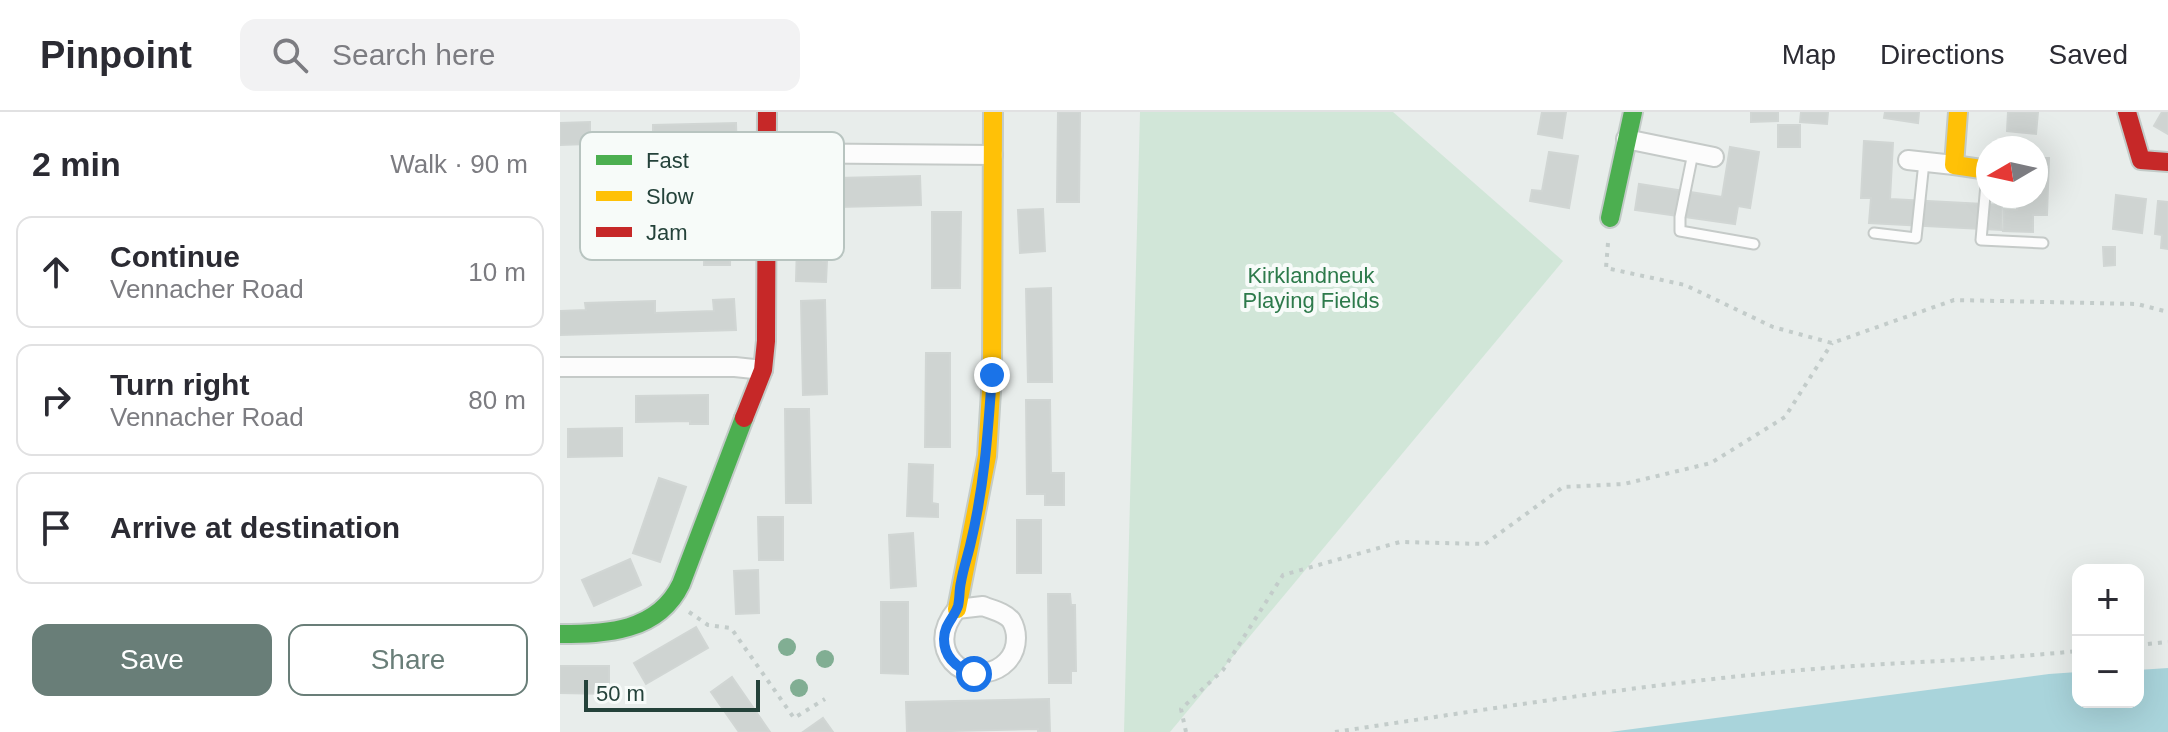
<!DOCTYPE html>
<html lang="en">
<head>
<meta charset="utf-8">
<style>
	:root { --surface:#fff; --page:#f2f2f3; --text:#2b2b33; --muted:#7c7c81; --line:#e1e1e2; --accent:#697e78 }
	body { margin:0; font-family:Arial,sans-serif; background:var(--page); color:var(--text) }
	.controls { position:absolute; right:24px; bottom:24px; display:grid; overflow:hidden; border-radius:16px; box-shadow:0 8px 32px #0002 }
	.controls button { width:72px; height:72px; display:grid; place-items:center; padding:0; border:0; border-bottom:2px solid var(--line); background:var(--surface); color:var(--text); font:40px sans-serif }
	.compass { position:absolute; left:1416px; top:24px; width:72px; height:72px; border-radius:50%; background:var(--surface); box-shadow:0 8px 32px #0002; rotate:261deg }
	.scale { position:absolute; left:24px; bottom:20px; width:176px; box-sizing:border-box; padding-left:8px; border:4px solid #24423a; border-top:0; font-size:22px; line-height:28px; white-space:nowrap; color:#24423a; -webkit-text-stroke:6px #f7fbf9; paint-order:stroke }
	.stop { position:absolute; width:24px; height:24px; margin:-18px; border:6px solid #1a73e8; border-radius:50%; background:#fff }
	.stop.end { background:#1a73e8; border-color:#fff; box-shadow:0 2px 8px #0008 }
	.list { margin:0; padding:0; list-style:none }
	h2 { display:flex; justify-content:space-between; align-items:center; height:104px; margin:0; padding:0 32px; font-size:34px }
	h2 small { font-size:26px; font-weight:400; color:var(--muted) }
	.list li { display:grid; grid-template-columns:52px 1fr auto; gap:24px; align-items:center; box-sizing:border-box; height:112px; margin:0 16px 16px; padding:0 16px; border:2px solid var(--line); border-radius:16px }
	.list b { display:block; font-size:30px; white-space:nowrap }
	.list p { margin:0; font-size:26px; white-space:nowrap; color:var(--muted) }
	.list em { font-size:26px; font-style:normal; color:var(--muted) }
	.actions { display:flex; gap:16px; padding:24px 32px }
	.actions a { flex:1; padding:18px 0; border:2px solid var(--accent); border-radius:16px; text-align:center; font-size:28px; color:var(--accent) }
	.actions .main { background:var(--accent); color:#fff }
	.icon { flex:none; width:44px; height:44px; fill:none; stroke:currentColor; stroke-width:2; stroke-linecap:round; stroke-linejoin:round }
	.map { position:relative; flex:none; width:1608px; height:620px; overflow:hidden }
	header { display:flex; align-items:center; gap:48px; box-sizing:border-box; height:112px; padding:0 40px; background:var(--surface); border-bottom:2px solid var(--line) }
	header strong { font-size:38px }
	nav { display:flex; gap:44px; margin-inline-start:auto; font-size:28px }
	.search { width:560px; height:72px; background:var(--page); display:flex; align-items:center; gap:20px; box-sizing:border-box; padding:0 28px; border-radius:16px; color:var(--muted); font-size:30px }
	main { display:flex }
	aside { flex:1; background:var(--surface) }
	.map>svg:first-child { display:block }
	.green { fill:#d1e6d8 }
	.water { fill:#a9d4db }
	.building { fill:#cfd4d2; stroke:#d1d6d4; stroke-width:2 }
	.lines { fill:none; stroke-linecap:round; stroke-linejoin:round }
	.lane-casing { stroke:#c5cac8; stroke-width:13 }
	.street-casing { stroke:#c5cac8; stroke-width:22 }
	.fast-casing { stroke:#c3cbc8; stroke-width:22 }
	.slow-casing { stroke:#c3cbc8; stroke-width:22 }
	.jam-casing { stroke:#c3cbc8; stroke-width:22 }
	.path { stroke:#c3ccca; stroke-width:4; stroke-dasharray:4 6; stroke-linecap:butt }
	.lane { stroke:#fcfcfc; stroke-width:9 }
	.street { stroke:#fcfcfc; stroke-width:18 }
	.fast { stroke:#4caf50; stroke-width:18 }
	.slow { stroke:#ffc107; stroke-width:18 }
	.jam { stroke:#c62828; stroke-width:18 }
	.tree { fill:#81ae93 }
	.route { stroke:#1a73e8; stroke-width:10 }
	.labels { text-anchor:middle; stroke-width:8; stroke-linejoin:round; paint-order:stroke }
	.park-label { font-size:22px; fill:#2d7a4b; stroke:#f7fbf9 }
	.key { fill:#f7fbf9; stroke:#b8c4c0; stroke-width:2 }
	.key-label { font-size:22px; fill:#24423a }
</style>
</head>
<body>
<header>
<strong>Pinpoint</strong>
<div class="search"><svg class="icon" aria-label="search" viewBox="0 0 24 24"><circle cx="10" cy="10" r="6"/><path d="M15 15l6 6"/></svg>Search here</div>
<nav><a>Map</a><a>Directions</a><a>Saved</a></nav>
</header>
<main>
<aside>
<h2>2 min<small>Walk · 90 m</small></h2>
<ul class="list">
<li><svg class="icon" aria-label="ahead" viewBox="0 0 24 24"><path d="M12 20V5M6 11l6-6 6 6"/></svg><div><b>Continue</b><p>Vennacher Road</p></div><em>10 m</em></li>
<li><svg class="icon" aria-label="right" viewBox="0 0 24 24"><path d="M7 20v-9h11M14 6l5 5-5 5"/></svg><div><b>Turn right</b><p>Vennacher Road</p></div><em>80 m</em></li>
<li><svg class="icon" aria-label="arrive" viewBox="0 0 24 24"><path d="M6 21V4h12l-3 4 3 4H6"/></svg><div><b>Arrive at destination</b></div></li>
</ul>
<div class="actions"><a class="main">Save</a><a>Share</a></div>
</aside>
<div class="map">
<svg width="1608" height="620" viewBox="0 0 1608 620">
	<rect width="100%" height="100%" fill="#e8edeb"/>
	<!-- green -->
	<path class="green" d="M580 0H833L1003 149 610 620H564Z"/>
	<!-- water -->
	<path class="water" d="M1608 556V620H1050L1489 562 1518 560V590H1578V558Z"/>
	<!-- building -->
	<g class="building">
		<path d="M498 0H520L519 90H497Z"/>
		<path d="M982 0H1006L1002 26 978 22Z"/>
		<path d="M1191 0H1218V9L1191 10Z"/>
		<path d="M1241 0H1268L1267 12 1240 10Z"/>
		<path d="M1325 0H1359L1358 11 1324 6Z"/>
		<path d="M1448 0H1478L1476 22 1447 19Z"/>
		<path d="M1602 0H1608V22L1594 14Z"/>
		<path d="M30 10V22L93 20V13L176 11 177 46 155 47V33L95 34 96 51 28 53 27 32 0 33V11Z"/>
		<rect x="1218" y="13" width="22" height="22"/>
		<path d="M1304 29 1333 31 1330 87 1442 93 1441 118 1309 111 1311 86H1301Z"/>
		<path d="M1170 35 1199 40 1190 96 1178 94 1175 112 1075 98 1079 72 1162 85Z"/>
		<path d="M989 40 1018 44 1009 96 970 89 972 78 982 79Z"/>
		<path d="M1476 46H1489L1487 103H1473V120L1443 119 1444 97 1457 98 1458 84H1476Z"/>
		<path d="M360 64 361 93 279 95 278 66Z"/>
		<path d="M146 83H171L170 153H144Z"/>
		<path d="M1556 83 1586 87 1582 121 1553 117Z"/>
		<path d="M1598 89 1608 90V137L1601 136 1602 123 1595 122Z"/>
		<path d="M238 94 264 95 263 149H267L266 170 236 169Z"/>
		<path d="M483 97 485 139 460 141 458 98Z"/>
		<path d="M372 100H401L400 176H372Z"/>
		<path d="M1543 135H1555V153L1544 154Z"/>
		<path d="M491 176 492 270H468L466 177Z"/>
		<path d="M174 187 176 218 0 223V199L26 198 25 191 95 189V201L154 199 153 188Z"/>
		<path d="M265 188 267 282 243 283 241 189Z"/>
		<path d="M366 241H390V335H365Z"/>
		<path d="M148 283V312H130V309L76 310V284Z"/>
		<path d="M466 288H490L491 361H504V393H485V382H467Z"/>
		<path d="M225 297H249L251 391H226Z"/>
		<path d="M62 316V344L8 345V317Z"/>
		<path d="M349 352 373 353 372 391 378 392V405L347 404Z"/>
		<path d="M99 366 126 375 100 450 73 441Z"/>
		<path d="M198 405H223V448H199Z"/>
		<rect x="457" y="408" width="24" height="53"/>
		<path d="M353 421 356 474 331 476 329 423Z"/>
		<path d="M70 447 81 473 34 494 22 468Z"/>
		<path d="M198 458 199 501 176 502 174 459Z"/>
		<path d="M488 482H510L511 493H515L516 559H511V571H489Z"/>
		<path d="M321 490H348V562L321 561Z"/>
		<path d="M136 515 148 536 86 572 74 551Z"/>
		<path d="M0 554H49V582L0 581Z"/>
		<path d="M172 565 210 620H179L151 580Z"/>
		<path d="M489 587 490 620H478V617L347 620 346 590Z"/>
		<path d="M263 606 273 620H243Z"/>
	</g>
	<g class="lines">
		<defs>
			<g id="lane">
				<path d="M1133 41 1120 105V119L1194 132"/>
				<path d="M1427 61 1421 128 1483 131"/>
				<path d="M1314 121 1356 126 1364 50"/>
			</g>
			<g id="street">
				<path d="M1066 27 1154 45"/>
				<path d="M206 41 433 43"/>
				<path d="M1348 48 1394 53"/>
				<path d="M0 255H175L203 258"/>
				<path d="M423 494C432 498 444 500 451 508 454 513 456 520 456 526 456 565 399 575 386 538 381 522 387 509 397 497Z"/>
			</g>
			<g id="fast">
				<path d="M1050 106 1073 0"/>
				<path d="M0 522C46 522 98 520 121 472L184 306"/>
			</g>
			<g id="slow">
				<path d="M1398 0 1394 53 1428 58"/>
				<path d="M397 497 427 344 432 263 433 0"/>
			</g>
			<g id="jam">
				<path d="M1567 0 1581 48 1608 50"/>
				<path d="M184 306 203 258 206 229 207 0"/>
			</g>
		</defs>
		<!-- lane casing -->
		<use href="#lane" class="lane-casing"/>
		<!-- street casing -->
		<use href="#street" class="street-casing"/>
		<!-- fast casing -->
		<use href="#fast" class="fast-casing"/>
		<!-- slow casing -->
		<use href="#slow" class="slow-casing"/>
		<!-- jam casing -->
		<use href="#jam" class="jam-casing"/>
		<!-- path -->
		<g class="path">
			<path d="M1048 131 1046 156 1125 173 1213 215 1272 231 1394 188 1577 192 1608 200"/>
			<path d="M129 500 148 513 171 516 234 606 265 587"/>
			<path d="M1578 533 1608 530"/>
			<path d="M626 620 621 597 663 558 723 463 840 430 925 432 1003 375 1064 372 1151 351 1225 305 1272 231"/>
			<path d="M775 620C923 598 1071 574 1221 560 1320 550 1419 549 1518 539"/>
		</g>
		<!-- lane -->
		<use href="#lane" class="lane"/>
		<!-- street -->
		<use href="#street" class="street"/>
		<!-- fast -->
		<use href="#fast" class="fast"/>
		<!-- slow -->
		<use href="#slow" class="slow"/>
		<!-- jam -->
		<use href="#jam" class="jam"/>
	</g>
	<!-- trees -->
	<g class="tree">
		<circle cx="227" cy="535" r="9"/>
		<circle cx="265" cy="547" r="9"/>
		<circle cx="239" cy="576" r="9"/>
	</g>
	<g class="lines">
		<!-- route -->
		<path class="route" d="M414 562C397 556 384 546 384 527 384 513 394 506 398 494 400 486 399 478 401 470 403 458 407 446 410 434 424 377 428 321 432 263"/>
	</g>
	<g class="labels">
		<!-- park labels -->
		<g class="park-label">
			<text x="751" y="171">Kirklandneuk<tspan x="751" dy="25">Playing Fields</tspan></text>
		</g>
	</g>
	<!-- legend -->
	<rect x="20" y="20" width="264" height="128" rx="12" class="key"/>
	<rect x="36" y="43" width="36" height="10" fill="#4caf50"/>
	<rect x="36" y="79" width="36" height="10" fill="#ffc107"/>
	<rect x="36" y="115" width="36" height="10" fill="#c62828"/>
	<g class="key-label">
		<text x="86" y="56">Fast</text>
		<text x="86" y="92">Slow</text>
		<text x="86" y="128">Jam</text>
	</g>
</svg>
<div class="controls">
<button>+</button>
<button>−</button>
</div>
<svg class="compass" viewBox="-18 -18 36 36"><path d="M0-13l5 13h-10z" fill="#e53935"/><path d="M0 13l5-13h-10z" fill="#7c7c81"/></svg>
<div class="scale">50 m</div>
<div class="stop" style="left:414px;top:562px"></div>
<div class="stop end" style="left:432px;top:263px"></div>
</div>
</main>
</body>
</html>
